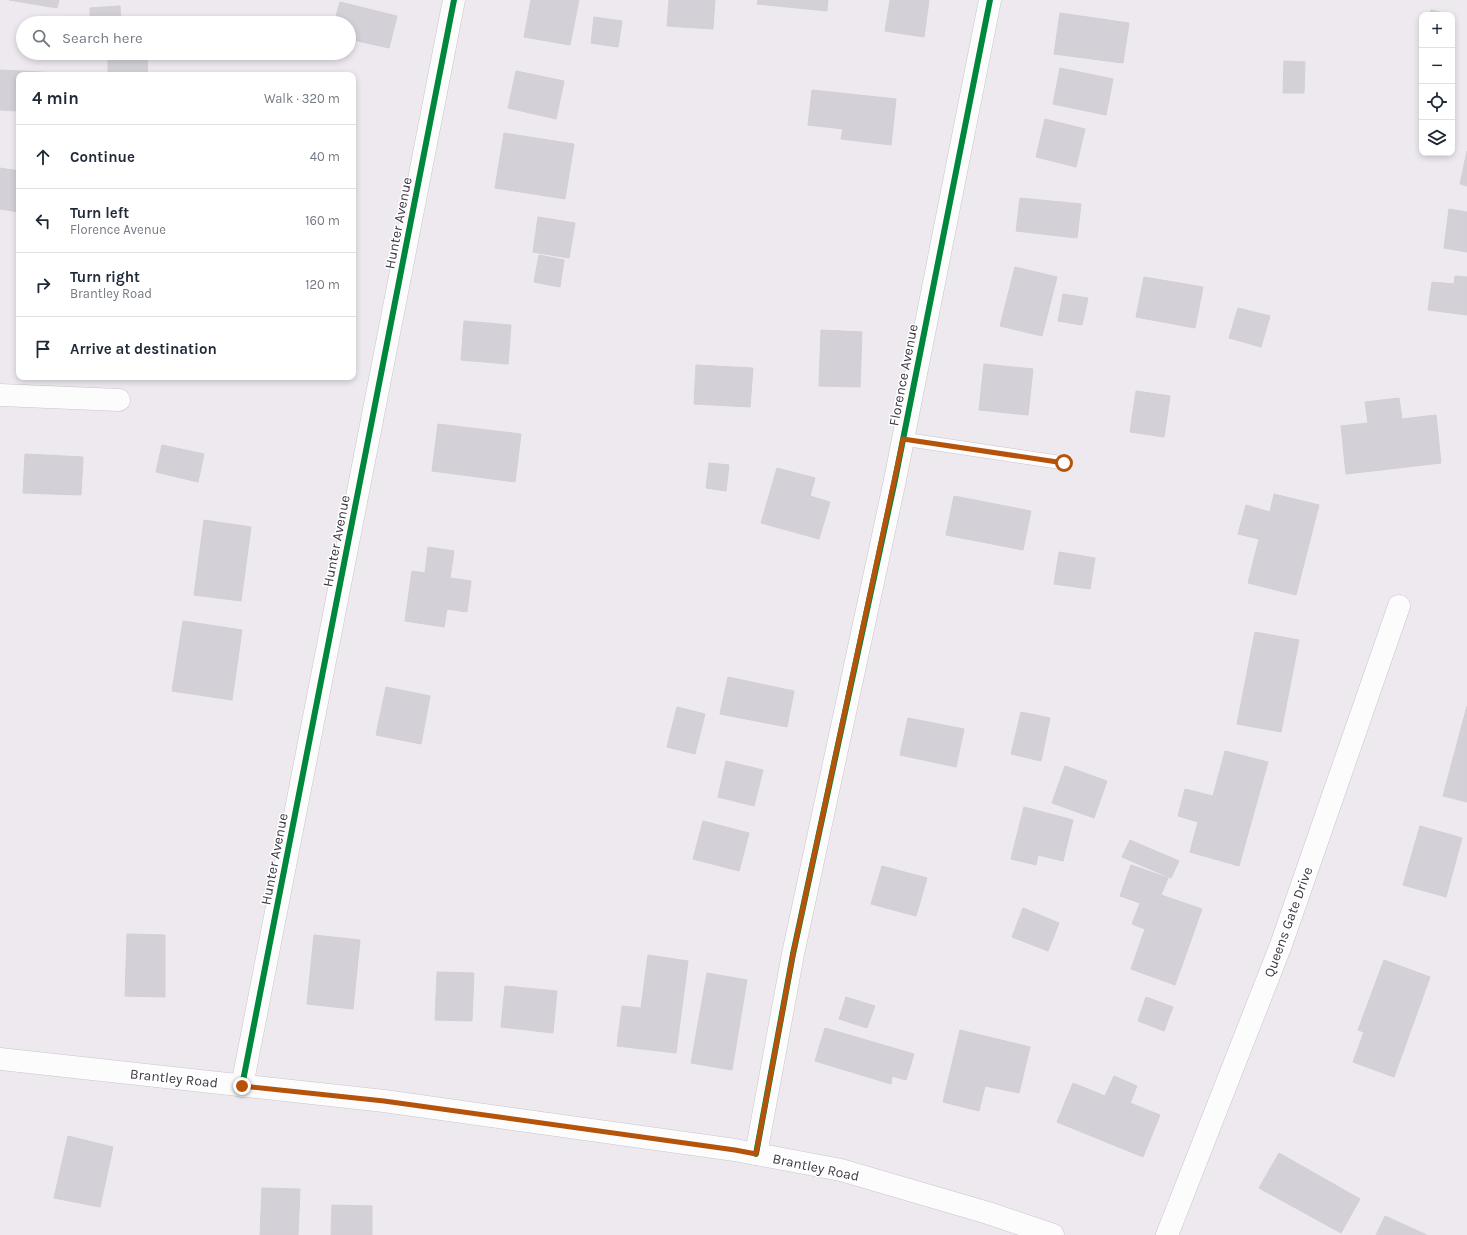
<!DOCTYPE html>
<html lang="en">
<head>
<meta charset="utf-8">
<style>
	:root { --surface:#fff; --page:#f2f2f3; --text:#1f2937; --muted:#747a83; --line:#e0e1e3 }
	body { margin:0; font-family:Karla,sans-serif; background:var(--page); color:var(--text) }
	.controls { position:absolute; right:12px; top:12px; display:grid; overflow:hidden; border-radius:8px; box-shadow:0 2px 6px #0003 }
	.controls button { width:36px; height:36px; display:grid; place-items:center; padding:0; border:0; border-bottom:1px solid var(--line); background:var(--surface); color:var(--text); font:20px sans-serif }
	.stop { position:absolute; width:12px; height:12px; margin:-9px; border:3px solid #b45309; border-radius:50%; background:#fff }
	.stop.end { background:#b45309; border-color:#fff; box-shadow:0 1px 4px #0008 }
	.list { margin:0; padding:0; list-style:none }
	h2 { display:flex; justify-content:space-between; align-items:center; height:52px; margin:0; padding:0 16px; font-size:17px }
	h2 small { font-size:13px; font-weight:400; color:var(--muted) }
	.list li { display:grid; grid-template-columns:26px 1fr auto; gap:12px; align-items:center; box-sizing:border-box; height:64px; padding:0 16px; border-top:1px solid var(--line) }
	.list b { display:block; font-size:15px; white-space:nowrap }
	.list p { margin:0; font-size:13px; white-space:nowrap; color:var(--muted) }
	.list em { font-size:13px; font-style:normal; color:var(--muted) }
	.icon { flex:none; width:22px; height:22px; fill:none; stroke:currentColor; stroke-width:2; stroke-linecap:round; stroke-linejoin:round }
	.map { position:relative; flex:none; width:1467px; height:1235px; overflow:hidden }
	.search { position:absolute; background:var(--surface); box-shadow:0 2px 6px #0003; left:16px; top:16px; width:340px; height:44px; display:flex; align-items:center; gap:10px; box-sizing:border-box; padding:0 14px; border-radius:22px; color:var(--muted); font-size:15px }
	.panel { position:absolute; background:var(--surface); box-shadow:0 2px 6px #0003; left:16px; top:72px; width:340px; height:308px; border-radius:8px }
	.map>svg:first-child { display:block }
	.building { fill:#d4d0d7; stroke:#d4cfd7 }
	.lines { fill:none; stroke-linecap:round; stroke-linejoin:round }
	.service-casing { stroke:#c9c5cb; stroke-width:14 }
	.minor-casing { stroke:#c9c5cb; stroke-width:23 }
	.tertiary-casing { stroke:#c9c5cb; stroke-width:23 }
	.service { stroke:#fcfcfd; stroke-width:13 }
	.minor { stroke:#fcfcfd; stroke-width:22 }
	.tertiary { stroke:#fcfcfd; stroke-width:22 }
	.cycleway-casing { stroke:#fff; stroke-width:8 }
	.cycleway { stroke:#00873e; stroke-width:6 }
	.route { stroke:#b45309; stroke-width:5 }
	.labels { text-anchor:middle; stroke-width:3; stroke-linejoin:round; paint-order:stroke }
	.street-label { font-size:14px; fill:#3e3744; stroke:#fff }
</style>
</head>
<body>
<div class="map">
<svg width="1467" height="1235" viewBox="0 0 1467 1235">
	<rect width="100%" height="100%" fill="#ede9ef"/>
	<!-- building -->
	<g class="building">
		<path d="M9 0H59L57 8Z"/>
		<path d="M531 0H579L570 45 524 37Z"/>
		<path d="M669 0H715L713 29 667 26Z"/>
		<path d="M758 0H828L827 11 757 4Z"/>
		<path d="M890 0H929L924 37 885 31Z"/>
		<path d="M340 2 397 16 389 48 349 39V23H334Z"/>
		<path d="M120 6 121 23H90V8Z"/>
		<path d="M1431 10 1451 15H1430Z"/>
		<path d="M1060 13 1129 23 1123 63 1054 54Z"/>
		<path d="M594 17 622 21 618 47 591 43Z"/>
		<path d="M108 53H148L147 75H108Z"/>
		<path d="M1284 61 1305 62 1304 93H1283Z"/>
		<path d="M1060 68 1113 79 1106 115 1053 104Z"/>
		<path d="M0 70 60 73V75H19V111L0 110Z"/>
		<path d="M516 71 564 81 556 119 508 108Z"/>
		<path d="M812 90 896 99 891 145 841 139 843 129 808 125Z"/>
		<path d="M1045 119 1085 129 1076 167 1036 157Z"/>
		<path d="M504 133 574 144 565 199 495 188Z"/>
		<path d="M1467 151V186L1460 184Z"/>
		<path d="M0 168 19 171V212L0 209Z"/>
		<path d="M1020 198 1081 204 1077 238 1016 231Z"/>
		<path d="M1449 209 1467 212V252L1444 248Z"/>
		<path d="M538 217 575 223 569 258 533 252Z"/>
		<path d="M539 255 564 260 560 287 534 282Z"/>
		<path d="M1015 267 1057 277 1042 336 1000 326Z"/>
		<path d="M1455 276 1467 277V315L1428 310 1432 282 1454 284Z"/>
		<path d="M1144 277 1203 287 1195 328 1136 317Z"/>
		<path d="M1063 294 1088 298 1082 325 1058 321Z"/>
		<path d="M1238 308 1270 316 1261 347 1229 338Z"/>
		<path d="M464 321 511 325 508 364 461 360Z"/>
		<path d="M821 330 862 332 860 387 819 386Z"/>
		<path d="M984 364 1033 369 1028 415 979 410Z"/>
		<path d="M696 365 753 368 750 407 694 404Z"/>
		<path d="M1136 391 1170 396 1164 437 1130 432Z"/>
		<path d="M1399 398 1402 419 1436 415 1441 463 1346 474 1341 426 1368 423 1365 402Z"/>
		<path d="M438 424 521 434 515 482 432 471Z"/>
		<path d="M162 445 204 454 198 482 156 472Z"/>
		<path d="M25 454 83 457 81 495 23 493Z"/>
		<path d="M709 463 729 465 726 491 706 488Z"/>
		<path d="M777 468 815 478 810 496 830 502 819 539 761 523Z"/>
		<path d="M1274 494 1319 505 1296 595 1248 583 1259 539 1238 534 1246 505 1270 512Z"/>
		<path d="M954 496 1031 511 1023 550 946 535Z"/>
		<path d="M204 520 251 527 241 601 194 595Z"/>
		<path d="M428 547 454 551 450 578 471 581 467 612 447 609 444 627 405 621 412 571 425 573Z"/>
		<path d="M1059 552 1095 558 1090 589 1054 584Z"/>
		<path d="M183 621 242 630 232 700 172 691Z"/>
		<path d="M1255 632 1299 640 1281 732 1237 724Z"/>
		<path d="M728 677 794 691 787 727 720 714Z"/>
		<path d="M386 687 430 696 421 744 376 735Z"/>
		<path d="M1467 706V802L1443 796Z"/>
		<path d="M677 707 705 714 695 754 667 747Z"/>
		<path d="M1021 712 1050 718 1041 761 1011 754Z"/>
		<path d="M908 718 964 729 956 767 900 755Z"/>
		<path d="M1225 751 1268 762 1239 866 1190 852 1198 822 1178 816 1185 789 1213 796Z"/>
		<path d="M726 761 763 770 754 806 718 797Z"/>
		<path d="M1065 766 1107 781 1094 818 1052 803Z"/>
		<path d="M1024 807 1073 820 1063 861 1038 855 1036 865 1011 859Z"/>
		<path d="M703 821 749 833 739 871 693 859Z"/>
		<path d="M1420 826 1462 838 1446 897 1403 885Z"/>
		<path d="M1130 840 1179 861 1171 878 1122 857Z"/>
		<path d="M1131 865 1168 878 1161 895 1202 909 1175 985 1131 969 1145 929 1132 924 1140 903 1120 896Z"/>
		<path d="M882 866 927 878 916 916 871 904Z"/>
		<path d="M1023 908 1059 923 1048 951 1012 937Z"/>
		<path d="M127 934 165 935V997L125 996Z"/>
		<path d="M314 935 360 940 353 1009 307 1004Z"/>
		<path d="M648 955 688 961 676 1053 617 1046 622 1006 641 1008Z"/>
		<path d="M1384 960 1430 977 1394 1077 1353 1062 1364 1032 1358 1030Z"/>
		<path d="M437 972 474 973 472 1021 435 1020Z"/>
		<path d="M707 973 747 980 732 1070 691 1063Z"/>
		<path d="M505 986 557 991 553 1033 501 1027Z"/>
		<path d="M846 997 875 1006 867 1028 839 1019Z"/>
		<path d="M1146 997 1173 1007 1164 1031 1138 1021Z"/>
		<path d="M825 1028 914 1054 906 1080 892 1076 891 1084 815 1061Z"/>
		<path d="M960 1030 1030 1047 1019 1093 985 1086 979 1111 943 1102Z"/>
		<path d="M1114 1076 1137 1086 1130 1103 1160 1115 1143 1157 1057 1122 1073 1083 1105 1096Z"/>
		<path d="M68 1136 113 1147 100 1207 54 1198Z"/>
		<path d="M1279 1153 1360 1199 1341 1233 1259 1188Z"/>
		<path d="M262 1188 300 1189 298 1235H260Z"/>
		<path d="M332 1205 372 1206V1235H331Z"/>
		<path d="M1385 1216 1427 1235H1376Z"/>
	</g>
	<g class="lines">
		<defs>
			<path id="service" d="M903 439 1064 463"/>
			<g id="minor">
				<path d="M0 395 119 400"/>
				<path d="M242 1086 454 0"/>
				<path d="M756 1154 793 954 895 480 990 0"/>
				<path d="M1167 1235 1281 945 1399 606"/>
			</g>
			<path id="tertiary" d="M0 1059 384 1101 735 1150 841 1170 988 1213 1053 1235"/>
		</defs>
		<!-- service casing -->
		<use href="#service" class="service-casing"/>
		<!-- minor casing -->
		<use href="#minor" class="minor-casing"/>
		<!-- tertiary casing -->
		<use href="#tertiary" class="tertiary-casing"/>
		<!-- service -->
		<use href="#service" class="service"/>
		<!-- minor -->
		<use href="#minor" class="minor"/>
		<!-- tertiary -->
		<use href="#tertiary" class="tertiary"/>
		<defs>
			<g id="cycleway">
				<path d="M242 1086 454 0"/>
				<path d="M756 1154 793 954 895 480 990 0"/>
			</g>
		</defs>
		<!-- cycleway casing -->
		<use href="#cycleway" class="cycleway-casing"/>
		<!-- cycleway -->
		<use href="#cycleway" class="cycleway"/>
	</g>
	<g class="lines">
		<!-- route -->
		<path class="route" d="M242 1086 384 1101 735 1150 756 1154 793 954 903 439 1064 463"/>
	</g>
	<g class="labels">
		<!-- street labels -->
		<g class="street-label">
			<text transform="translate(398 223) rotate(-79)" y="5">Hunter Avenue</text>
			<text transform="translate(903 375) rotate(-79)" y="5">Florence Avenue</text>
			<text transform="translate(336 541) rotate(-79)" y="5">Hunter Avenue</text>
			<text transform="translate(274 859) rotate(-79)" y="5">Hunter Avenue</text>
			<text transform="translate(1288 922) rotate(-70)" y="5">Queens Gate Drive</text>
			<text transform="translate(174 1078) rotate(6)" y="5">Brantley Road</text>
			<text transform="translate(816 1167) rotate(12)" y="5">Brantley Road</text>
		</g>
	</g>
</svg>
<div class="controls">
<button>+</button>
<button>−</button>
<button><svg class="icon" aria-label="locate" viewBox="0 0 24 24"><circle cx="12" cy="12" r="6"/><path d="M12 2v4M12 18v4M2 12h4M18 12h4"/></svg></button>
<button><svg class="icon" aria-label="layers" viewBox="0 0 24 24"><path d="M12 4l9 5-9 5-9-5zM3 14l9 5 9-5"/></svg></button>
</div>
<div class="stop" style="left:1064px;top:463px"></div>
<div class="stop end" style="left:242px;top:1086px"></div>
<div class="search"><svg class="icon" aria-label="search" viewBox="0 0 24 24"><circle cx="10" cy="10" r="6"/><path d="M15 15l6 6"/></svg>Search here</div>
<section class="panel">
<h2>4 min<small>Walk · 320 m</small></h2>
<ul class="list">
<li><svg class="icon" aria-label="ahead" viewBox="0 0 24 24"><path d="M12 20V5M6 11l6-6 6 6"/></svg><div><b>Continue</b></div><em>40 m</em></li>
<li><svg class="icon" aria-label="left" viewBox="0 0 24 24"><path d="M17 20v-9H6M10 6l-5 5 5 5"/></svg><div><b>Turn left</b><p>Florence Avenue</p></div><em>160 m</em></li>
<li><svg class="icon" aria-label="right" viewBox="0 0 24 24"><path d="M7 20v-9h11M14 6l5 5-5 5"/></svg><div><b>Turn right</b><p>Brantley Road</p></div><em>120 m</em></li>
<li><svg class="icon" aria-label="arrive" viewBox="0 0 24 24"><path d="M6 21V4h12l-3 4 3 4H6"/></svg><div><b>Arrive at destination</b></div></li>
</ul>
</section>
</div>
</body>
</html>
